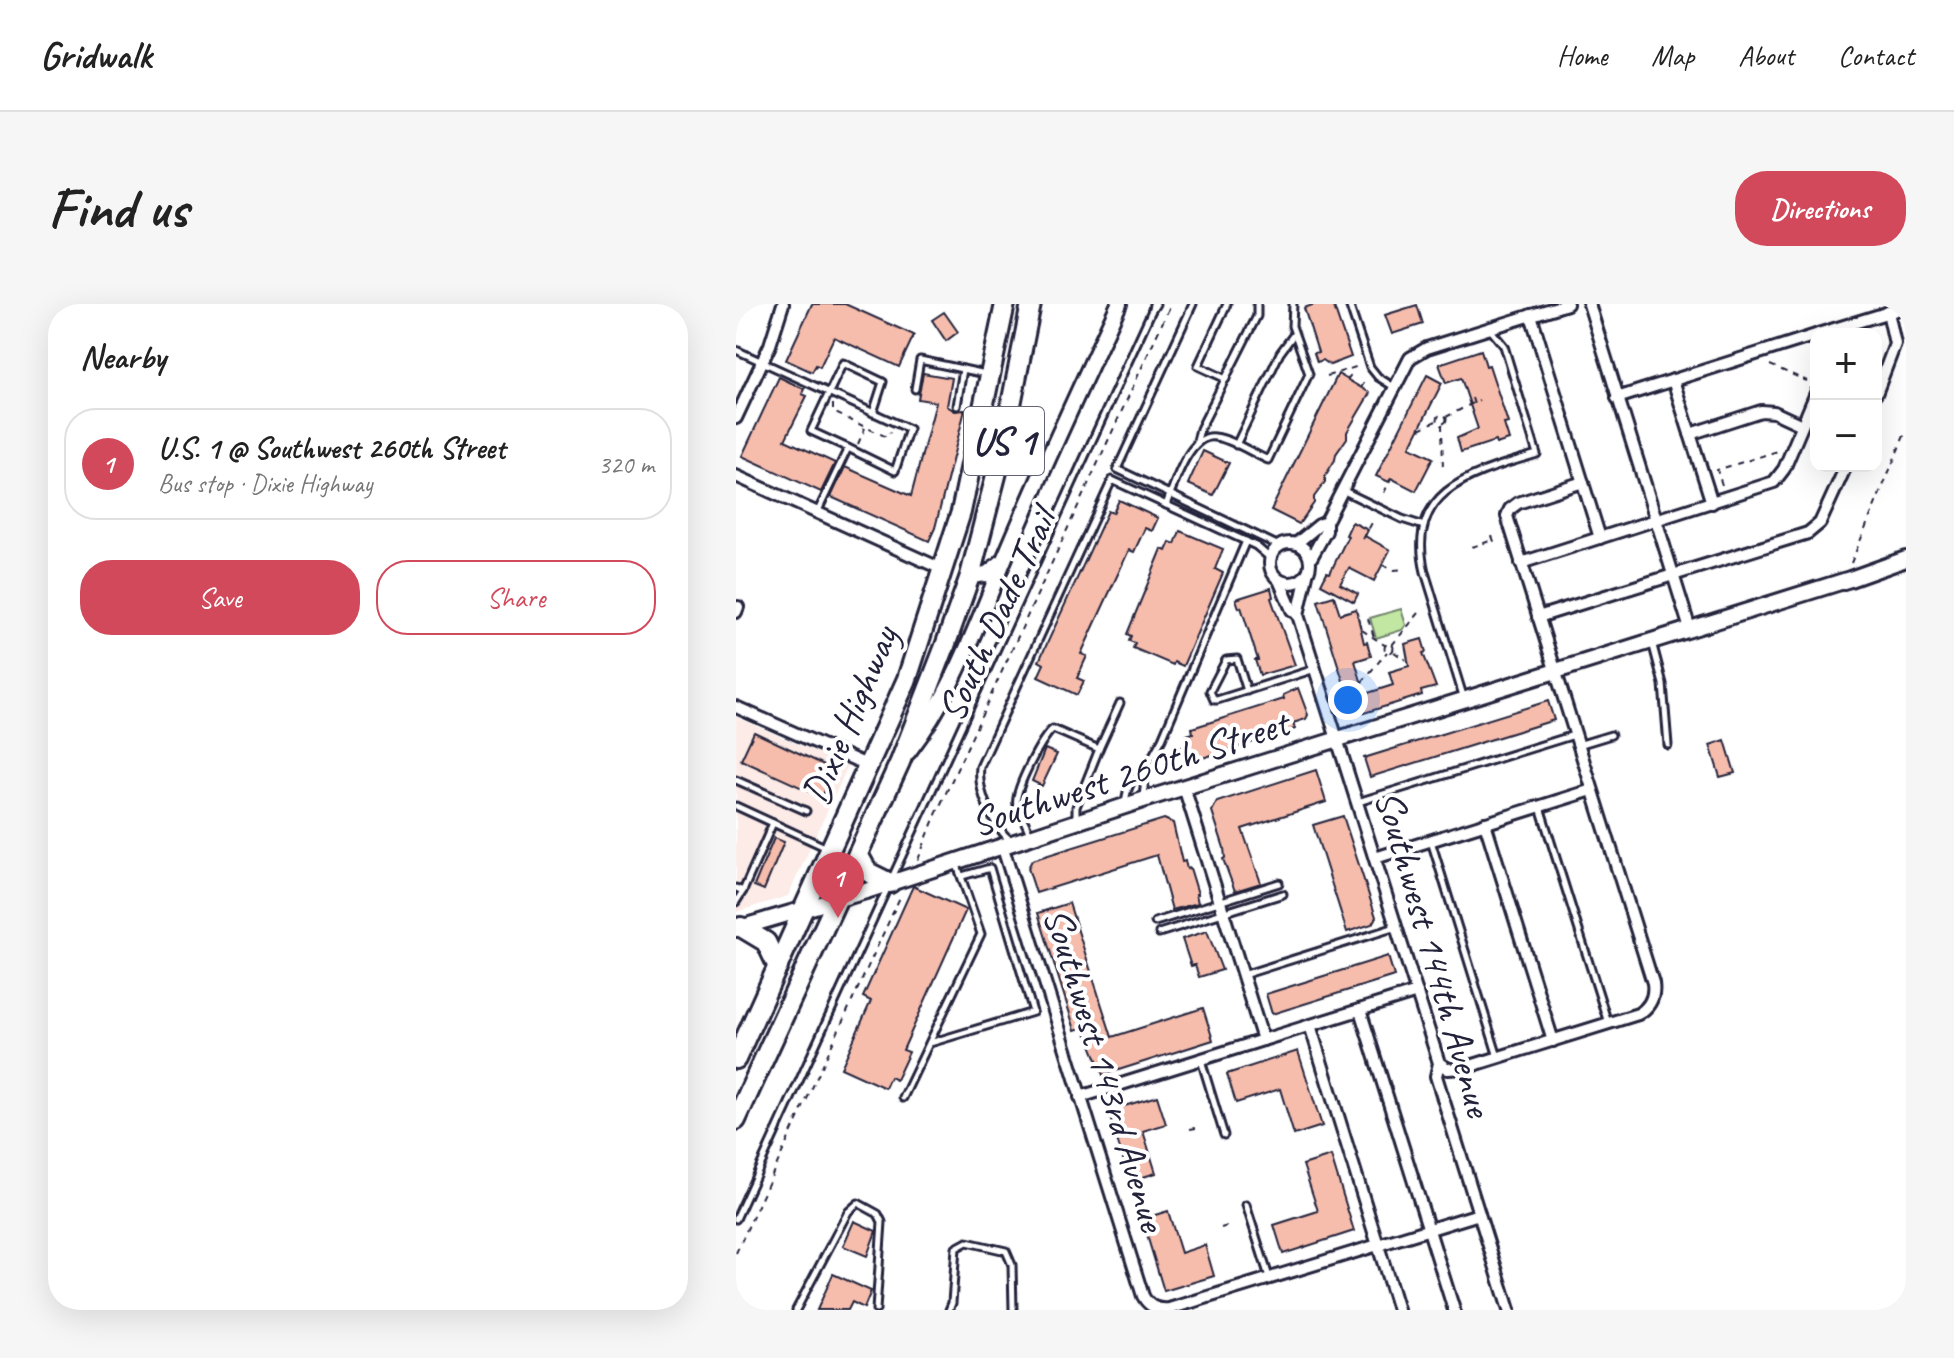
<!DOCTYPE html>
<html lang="en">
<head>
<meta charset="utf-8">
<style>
	:root { --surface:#fff; --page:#f6f6f6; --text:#222; --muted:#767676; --line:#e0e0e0; --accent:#d1495b }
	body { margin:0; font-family:Caveat,sans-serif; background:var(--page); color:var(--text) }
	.controls { position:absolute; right:24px; top:24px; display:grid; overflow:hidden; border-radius:16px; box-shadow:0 8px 32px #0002 }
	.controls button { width:72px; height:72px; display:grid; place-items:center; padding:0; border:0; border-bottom:2px solid var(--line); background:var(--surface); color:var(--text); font:40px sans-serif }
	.you { position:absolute; left:612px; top:396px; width:28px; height:28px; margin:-20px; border:6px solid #fff; border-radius:50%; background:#1a73e8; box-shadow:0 0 0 12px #1a73e833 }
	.badge { display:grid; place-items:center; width:52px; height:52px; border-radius:50%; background:var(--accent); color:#fff; font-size:26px; font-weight:700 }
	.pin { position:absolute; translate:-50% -66px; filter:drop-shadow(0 2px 4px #0008) }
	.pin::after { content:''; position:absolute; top:42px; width:28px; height:24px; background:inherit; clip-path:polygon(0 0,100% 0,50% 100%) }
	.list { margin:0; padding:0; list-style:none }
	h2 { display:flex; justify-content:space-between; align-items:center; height:104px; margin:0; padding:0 32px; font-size:34px }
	h2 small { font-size:26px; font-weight:400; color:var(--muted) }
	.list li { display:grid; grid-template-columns:52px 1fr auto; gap:24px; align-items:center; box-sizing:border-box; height:112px; margin:0 16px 16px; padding:0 16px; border:2px solid var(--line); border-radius:32px }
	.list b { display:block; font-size:30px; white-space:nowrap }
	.list p { margin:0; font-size:26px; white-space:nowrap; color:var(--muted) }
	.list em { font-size:26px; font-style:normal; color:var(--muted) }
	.actions { display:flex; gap:16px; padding:24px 32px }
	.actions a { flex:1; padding:18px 0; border:2px solid var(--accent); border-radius:32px; text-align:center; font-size:28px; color:var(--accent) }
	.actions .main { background:var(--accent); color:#fff }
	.map { position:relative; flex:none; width:1170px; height:1006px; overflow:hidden; border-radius:32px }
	header { display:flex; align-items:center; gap:48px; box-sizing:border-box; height:112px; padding:0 40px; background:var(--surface); border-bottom:2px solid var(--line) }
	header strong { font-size:38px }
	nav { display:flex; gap:44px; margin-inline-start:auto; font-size:28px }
	.intro { display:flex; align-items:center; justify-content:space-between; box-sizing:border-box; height:192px; padding:0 48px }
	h1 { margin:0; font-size:56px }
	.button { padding:20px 36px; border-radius:32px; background:var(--accent); color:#fff; font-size:28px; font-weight:700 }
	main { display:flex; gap:48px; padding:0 48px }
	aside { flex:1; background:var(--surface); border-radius:32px; box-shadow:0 8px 32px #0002 }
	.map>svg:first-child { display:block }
	.built { fill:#fcebe6 }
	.green { fill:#c1e7a2; stroke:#72846e; stroke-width:2 }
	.building { fill:#f6bdad; stroke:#22223b; stroke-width:2 }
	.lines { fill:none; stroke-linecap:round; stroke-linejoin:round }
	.service-casing { stroke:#22223b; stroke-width:11 }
	.minor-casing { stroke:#22223b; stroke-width:16 }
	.tertiary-casing { stroke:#22223b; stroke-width:20 }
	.trunk-casing { stroke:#22223b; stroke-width:24 }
	.path { stroke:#22223b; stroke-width:2; stroke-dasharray:6 6; stroke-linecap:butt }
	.service { stroke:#fff; stroke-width:5 }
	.minor { stroke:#fff; stroke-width:10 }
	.tertiary { stroke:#fff; stroke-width:14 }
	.trunk { stroke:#fff; stroke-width:18 }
	.labels { text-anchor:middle; stroke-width:8; stroke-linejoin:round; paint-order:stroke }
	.shield { fill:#fff; stroke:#646476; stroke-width:2 }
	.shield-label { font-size:38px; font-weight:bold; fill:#22223b }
	.street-label { font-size:40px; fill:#22223b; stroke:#fff }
</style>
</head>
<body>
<header>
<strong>Gridwalk</strong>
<nav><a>Home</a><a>Map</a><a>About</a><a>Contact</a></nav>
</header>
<div class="intro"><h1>Find us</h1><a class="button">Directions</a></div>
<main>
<aside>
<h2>Nearby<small></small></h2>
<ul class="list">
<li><span class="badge">1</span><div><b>U.S. 1 @ Southwest 260th Street</b><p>Bus stop · Dixie Highway</p></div><em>320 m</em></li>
</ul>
<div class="actions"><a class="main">Save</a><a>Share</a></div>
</aside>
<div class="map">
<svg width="1170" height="1006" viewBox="0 0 1170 1006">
	<rect width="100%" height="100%" fill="#fff"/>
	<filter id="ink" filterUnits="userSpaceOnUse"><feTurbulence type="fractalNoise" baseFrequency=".0125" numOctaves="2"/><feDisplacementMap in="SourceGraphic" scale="16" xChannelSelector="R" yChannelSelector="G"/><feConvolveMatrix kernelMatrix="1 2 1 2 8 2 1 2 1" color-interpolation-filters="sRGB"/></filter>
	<g filter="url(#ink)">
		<!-- built -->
		<path class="built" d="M0 413 112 462 52 592 0 608Z"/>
		<!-- green -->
		<path class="green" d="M665 305 670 321 666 326 640 334 634 314Z"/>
		<!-- building -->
		<g class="building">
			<path d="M76 0H109L178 31 163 63 98 33 84 63 80 61 76 68 50 56Z"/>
			<path d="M579 0H597L615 53 594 61 587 56 581 58 578 49 582 48 568 4Z"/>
			<path d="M681 1 687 20 656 30 649 11Z"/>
			<path d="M208 8 222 28 210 37 196 16Z"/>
			<path d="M745 46 750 62 753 61 772 119 768 120 773 136 760 140 759 137 725 148 721 134 742 125 725 74 710 79 703 60Z"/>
			<path d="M187 69 216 74 211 102 219 107 229 106 199 224 193 237 95 193 109 163 175 192 200 98 182 95Z"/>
			<path d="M602 70 634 89 611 128V134L600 150 599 156 589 172V178L578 193V199L563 220 535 206Z"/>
			<path d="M691 71 706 79 674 143 697 154 680 187 655 174 653 178 640 172Z"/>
			<path d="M43 73 68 85 66 90 71 92 49 136 99 159 85 188 6 152Z"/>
			<path d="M467 147 493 159 477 191 452 180Z"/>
			<path d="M383 196 422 214 416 227 409 224 398 248 393 246 345 350 351 352 341 374 348 377 341 391 302 373 308 360 303 357 372 207 377 209Z"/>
			<path d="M616 218 632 226 629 232 654 246 638 277 613 264 604 280 622 290 618 298 585 280 591 268 594 269 612 232 610 231Z"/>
			<path d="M444 227 487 245 479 265 487 269 447 362 438 358 437 361 397 344 399 339 393 337 395 332 391 330 426 245 430 247 434 238 439 240Z"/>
			<path d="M535 284 537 293 535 294 559 361 524 371 519 356H522L505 303 503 304 500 295Z"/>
			<path d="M598 292 604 310 620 305 628 339 631 338 635 352 619 357 629 390 657 381 653 368 673 362 669 340 686 335 690 348 687 349 700 383 685 387 686 391 628 409 624 396 614 399 582 297Z"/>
			<path d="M562 384 572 411 570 415 557 419 559 425 460 456V458L452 461 446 443 453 439 451 431 457 429 456 424 548 395 547 391Z"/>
			<path d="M812 397 818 416 634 473 628 454Z"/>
			<path d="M18 428 99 466 86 493 5 456Z"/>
			<path d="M989 436 999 469 984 473 974 441Z"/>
			<path d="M309 445 321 450 306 482 296 477Z"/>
			<path d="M580 466 590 498 506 525 525 579 499 587 487 555 489 554 488 544 476 507 481 498Z"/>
			<path d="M607 512 640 613 636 620 611 628 577 521Z"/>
			<path d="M428 515 437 519 446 558 449 557 451 565 454 564 462 590H460L462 599 436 606 421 551 300 589 292 564 296 556Z"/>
			<path d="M38 534 48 538 28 586 18 582Z"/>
			<path d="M177 582 230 606 167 746 173 748 160 776 154 773 149 784 105 764 135 697 127 693Z"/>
			<path d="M333 599 376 733 467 704 477 736 367 771 348 723 339 726 302 609Z"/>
			<path d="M471 627 486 666 463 673 459 661 455 662 446 635Z"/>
			<path d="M652 652 658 672 536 710 530 690Z"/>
			<path d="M562 747 586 822 558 831 544 785 500 799 491 770Z"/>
			<path d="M421 792 430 820 407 827 420 869 394 877 372 807Z"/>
			<path d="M595 852 618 927 547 950 538 921 582 907 567 861Z"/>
			<path d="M432 907 445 949 469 941 478 972 428 987 406 915Z"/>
			<path d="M118 917 140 927 131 952 107 942Z"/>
			<path d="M97 970 135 987 128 1004 116 998 112 1006H81Z"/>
		</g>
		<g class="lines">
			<defs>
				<g id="service">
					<path d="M417 0 416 6 420 0"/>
					<path d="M457 0 381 165 543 242"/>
					<path d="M613 0 634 63 642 73 658 83"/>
					<path d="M0 46 173 125 159 167 112 144 81 209"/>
					<path d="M490 75 462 62 491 0"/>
					<path d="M179 85 184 56 250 70"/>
					<path d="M221 102 227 65"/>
					<path d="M461 137 464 125 521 12V0"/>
					<path d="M500 141 544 49 558 30"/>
					<path d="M112 144 75 127 107 59 147 78 137 109"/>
					<path d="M608 187 666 215 688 222"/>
					<path d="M430 201C438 181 453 129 479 133 496 135 516 149 532 156L573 70 556 22 557 0"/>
					<path d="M916 338 927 380 932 441"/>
					<path d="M511 387 501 355 490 356 474 387 478 396H481L579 365"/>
					<path d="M728 395 689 268C669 184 739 169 801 150L768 42 753 24"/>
					<path d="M842 441 875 431"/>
					<path d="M363 445 384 399"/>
					<path d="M0 476 70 507"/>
					<path d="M407 494 410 464 426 435 510 237"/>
					<path d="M622 498 838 431"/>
					<path d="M389 499C391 482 396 474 409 464"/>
					<path d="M0 502 91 544"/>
					<path d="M804 503 872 719"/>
					<path d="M294 531C291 520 284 511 281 501 277 488 306 433 317 425L363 445 340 503V517"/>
					<path d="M275 537C257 522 241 488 244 463L376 176 520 242 534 254"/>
					<path d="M695 537 762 753"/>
					<path d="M155 576 416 6"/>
					<path d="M0 584 7 587 37 519"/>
					<path d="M0 598 7 587"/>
					<path d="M419 618 543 579"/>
					<path d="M423 629 547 590"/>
					<path d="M507 671 660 623"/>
					<path d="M194 739 297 708 254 564 226 572"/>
					<path d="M465 756 488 831"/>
					<path d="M167 794 245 630 220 558"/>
					<path d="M510 901 533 973"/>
					<path d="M0 915 151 585"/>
					<path d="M60 1006 112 908 122 899 142 910 146 918 140 1006"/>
					<path d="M213 1006 216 999 220 944 231 938 270 947 276 961 277 1006"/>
				</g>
				<g id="minor">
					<path d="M853 0 954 325"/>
					<path d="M795 11 864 234"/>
					<path d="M1082 30 1170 3"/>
					<path d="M937 76 976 199"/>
					<path d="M1140 90 1159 40 1152 8"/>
					<path d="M881 94 1080 31"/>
					<path d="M0 114 34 41 47 0"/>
					<path d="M954 130 1025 107 1038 108 1066 121"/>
					<path d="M0 172 208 266"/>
					<circle cx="554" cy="259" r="20"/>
					<path d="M561 239 583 221 590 218"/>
					<path d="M575 254 590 227V218L674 54 691 44 831 0"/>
					<path d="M785 259 1038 178 1048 165 1080 89"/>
					<path d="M543 276 556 306 562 311 703 759 700 772 773 1006"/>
					<path d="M0 308 2 303"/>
					<path d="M562 311 571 271"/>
					<path d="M802 313 1072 229 1084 219 1110 162"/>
					<path d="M0 403 133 462"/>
					<path d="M448 483 527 736"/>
					<path d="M749 519 817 737"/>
					<path d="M266 541 407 992C413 1003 421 1006 433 1005L743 910"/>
					<path d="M639 554 856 486"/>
					<path d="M624 706 718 1006"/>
					<path d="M574 721 662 1006"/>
					<path d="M703 759 712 765 728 764 902 710C914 703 919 693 917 679L771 212 774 205 782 199 847 178"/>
					<path d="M344 793 681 688"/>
				</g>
				<g id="tertiary">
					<path d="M234 272 251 270 266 258"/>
					<path d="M172 448C218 389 243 314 272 246 307 163 345 82 383 0"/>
					<path d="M0 625 130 587 407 496 1114 275 1170 255"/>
				</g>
				<g id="trunk">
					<path d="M122 550 132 568 154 579"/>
					<path d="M5 623 30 638 42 663"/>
					<path d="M0 755 171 375 225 208 269 0"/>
					<path d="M0 816 164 458 209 342 234 272 264 156 295 0"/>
				</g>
			</defs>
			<!-- service casing -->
			<use href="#service" class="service-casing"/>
			<!-- minor casing -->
			<use href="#minor" class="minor-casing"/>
			<!-- tertiary casing -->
			<use href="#tertiary" class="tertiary-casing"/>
			<!-- trunk casing -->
			<use href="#trunk" class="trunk-casing"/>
			<!-- path -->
			<g class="path">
				<path d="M1034 61 1071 77"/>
				<path d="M591 72 623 62"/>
				<path d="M611 76 614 72 612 66"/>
				<path d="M625 84 631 74"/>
				<path d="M736 94 739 103"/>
				<path d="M97 100V108L151 133 154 128"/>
				<circle cx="706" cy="115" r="4.5"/>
				<path d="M710 113 743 96"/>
				<path d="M706 120 707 167"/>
				<path d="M684 125 700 117"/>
				<path d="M122 140 129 124"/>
				<path d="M986 181 981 166 1042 147"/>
				<path d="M648 189 654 176"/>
				<path d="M756 232 759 240"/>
				<path d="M627 235 637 217"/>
				<path d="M736 243 757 236"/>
				<path d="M1115 259 1170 127"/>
				<path d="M647 261 658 266 668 265"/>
				<path d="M632 315 638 333"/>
				<path d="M626 326 650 342"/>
				<circle cx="653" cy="344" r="4.5"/>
				<path d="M656 341 683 309"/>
				<path d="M658 348 670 356"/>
				<path d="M626 378 651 348"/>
				<path d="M182 556 198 515 435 0"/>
				<path d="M454 825 460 824"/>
				<path d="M485 924 491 922"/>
				<path d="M0 949 165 591"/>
			</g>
			<!-- service -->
			<use href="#service" class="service"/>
			<!-- minor -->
			<use href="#minor" class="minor"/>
			<!-- tertiary -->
			<use href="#tertiary" class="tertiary"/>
			<!-- trunk -->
			<use href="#trunk" class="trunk"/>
		</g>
	</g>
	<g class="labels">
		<!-- shield labels -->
		<rect class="shield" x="228" y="103" width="80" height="68" rx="6"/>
		<g class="shield-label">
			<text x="268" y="150">US 1</text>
		</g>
		<!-- street labels -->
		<g class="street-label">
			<text transform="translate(260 311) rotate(-65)" y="14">South Dade Trail</text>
			<text transform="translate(113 411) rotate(-67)" y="14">Dixie Highway</text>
			<text transform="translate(393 468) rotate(-18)" y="14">Southwest 260th Street</text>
			<text transform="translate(699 649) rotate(74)" y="14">Southwest 144th Avenue</text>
			<text transform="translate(370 765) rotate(73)" y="14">Southwest 143rd Avenue</text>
		</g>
	</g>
</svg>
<div class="controls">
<button>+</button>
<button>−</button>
</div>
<div class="you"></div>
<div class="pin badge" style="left:102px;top:614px">1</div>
</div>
</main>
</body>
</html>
